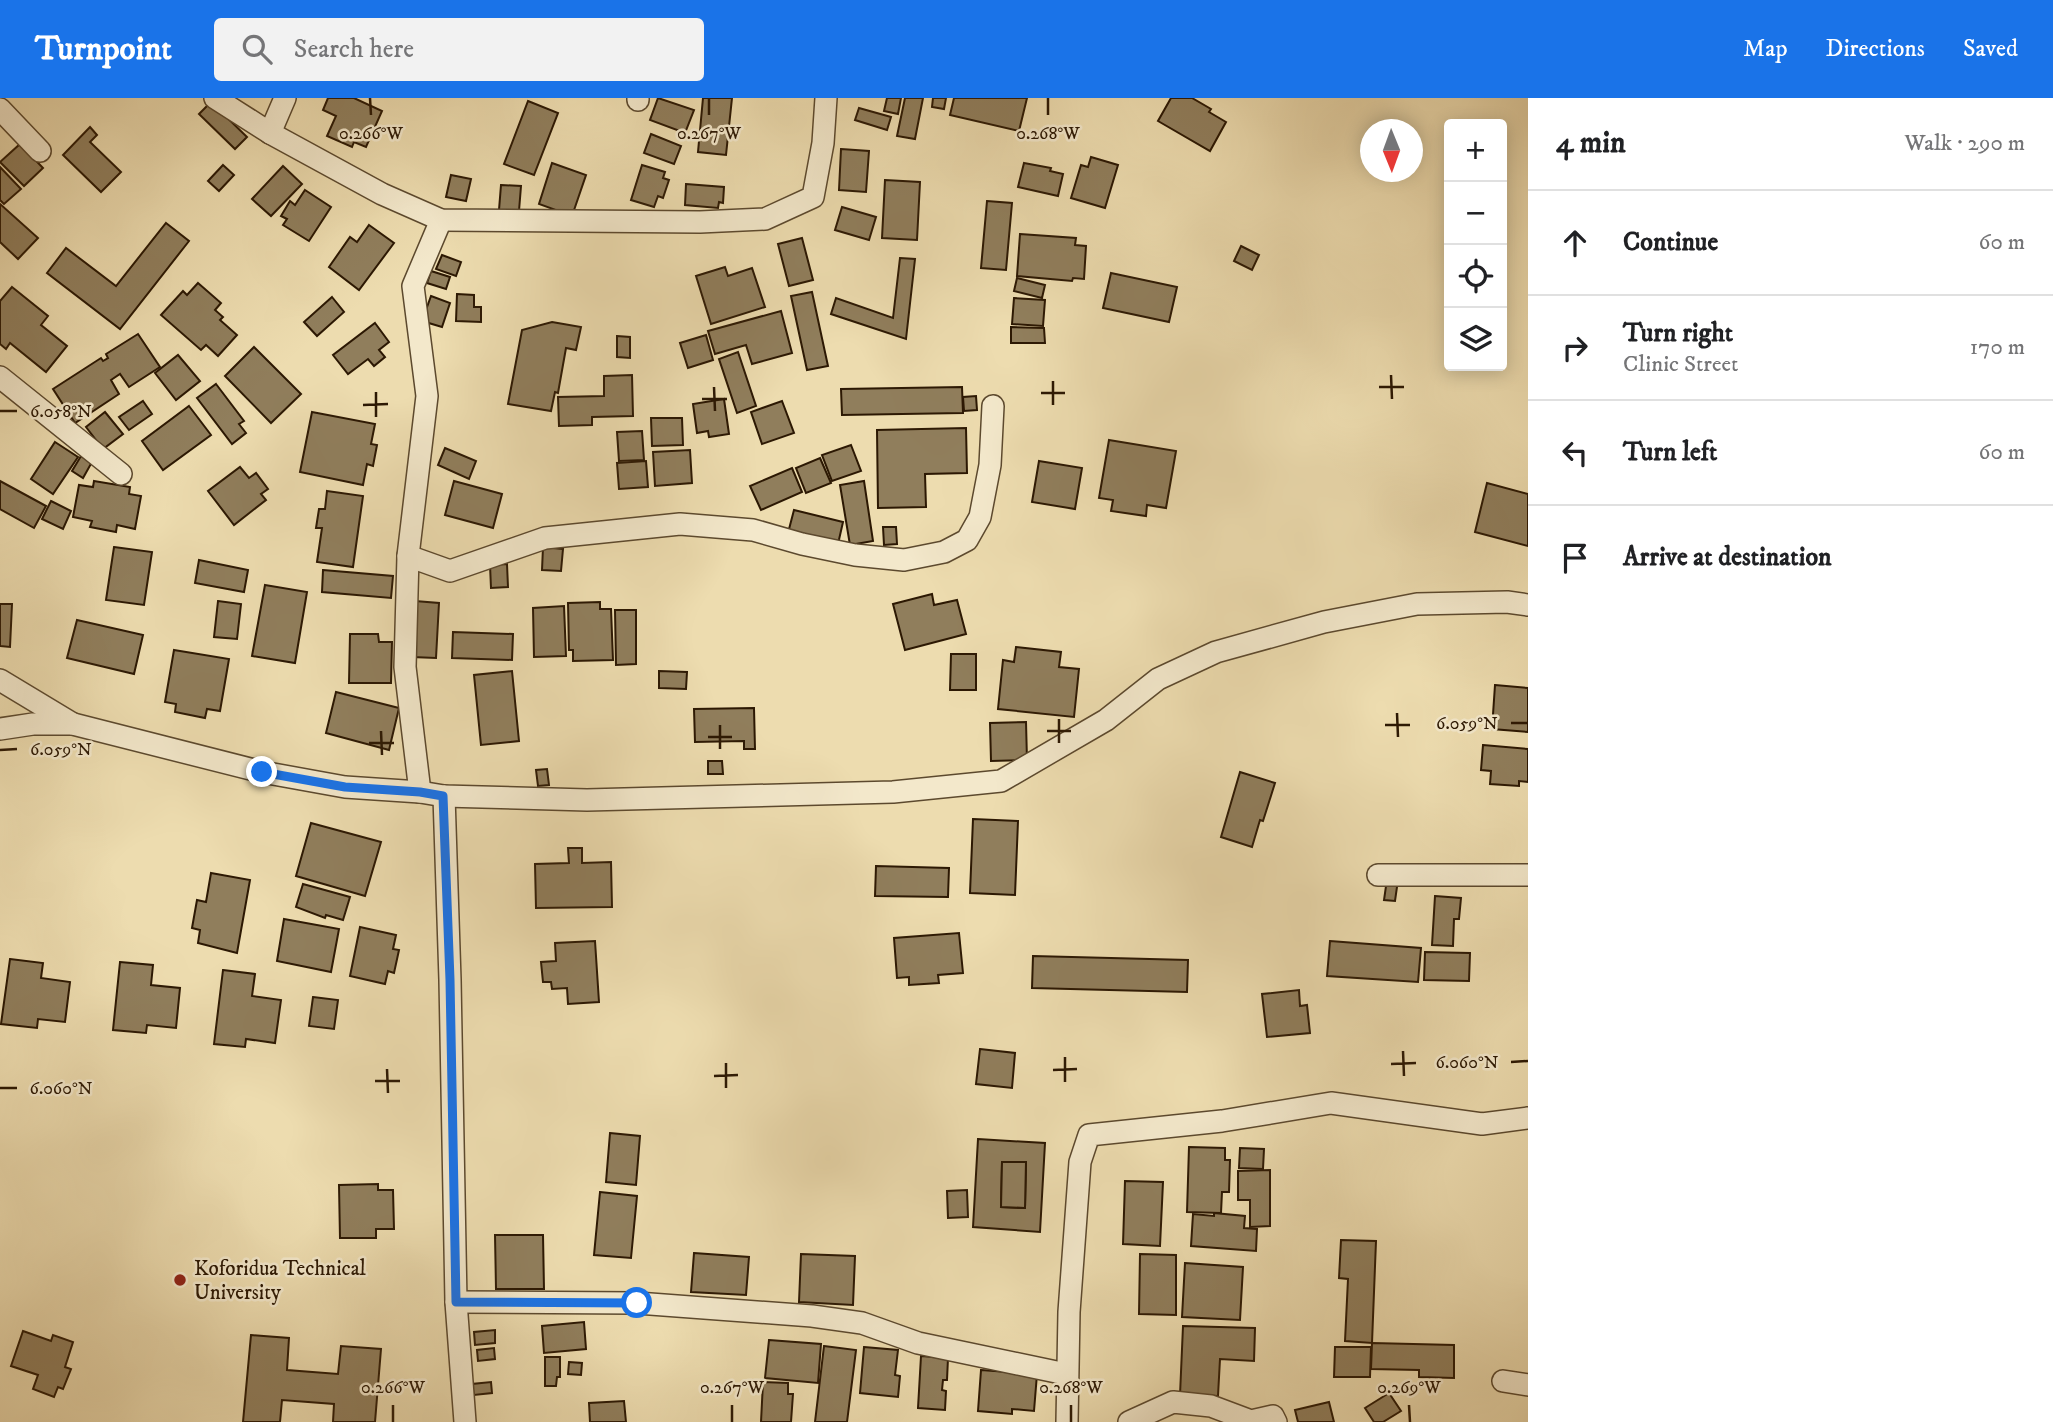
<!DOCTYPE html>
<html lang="en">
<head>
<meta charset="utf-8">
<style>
	:root { --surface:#fff; --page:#f2f2f2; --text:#202124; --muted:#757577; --line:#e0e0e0; --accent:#1a73e8 }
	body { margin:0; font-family:"IM FELL DW Pica",serif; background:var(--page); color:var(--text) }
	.controls { position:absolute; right:21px; top:21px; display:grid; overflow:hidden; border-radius:7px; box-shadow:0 4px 18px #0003 }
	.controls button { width:63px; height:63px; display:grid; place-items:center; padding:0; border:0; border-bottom:2px solid var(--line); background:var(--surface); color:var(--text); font:35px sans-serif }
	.compass { position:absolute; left:1360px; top:21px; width:63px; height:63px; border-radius:50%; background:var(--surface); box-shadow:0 4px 18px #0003; rotate:179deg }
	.stop { position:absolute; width:21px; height:21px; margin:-16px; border:5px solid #1a73e8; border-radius:50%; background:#fff }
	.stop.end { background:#1a73e8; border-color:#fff; box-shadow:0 2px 7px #0008 }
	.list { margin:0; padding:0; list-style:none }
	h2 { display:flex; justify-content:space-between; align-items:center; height:91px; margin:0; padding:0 28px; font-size:30px }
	h2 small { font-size:23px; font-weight:400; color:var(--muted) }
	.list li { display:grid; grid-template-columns:46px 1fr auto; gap:21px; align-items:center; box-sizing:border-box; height:105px; padding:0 28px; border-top:2px solid var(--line) }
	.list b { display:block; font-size:26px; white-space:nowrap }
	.list p { margin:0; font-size:23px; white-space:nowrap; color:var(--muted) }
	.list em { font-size:23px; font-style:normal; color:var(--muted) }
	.icon { flex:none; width:38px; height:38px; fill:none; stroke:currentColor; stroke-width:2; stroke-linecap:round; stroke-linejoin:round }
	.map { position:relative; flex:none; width:1528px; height:1324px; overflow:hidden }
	header { display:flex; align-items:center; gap:42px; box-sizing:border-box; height:98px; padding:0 35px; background:var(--accent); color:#fff }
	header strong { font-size:33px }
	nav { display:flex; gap:38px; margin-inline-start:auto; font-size:24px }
	.search { width:490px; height:63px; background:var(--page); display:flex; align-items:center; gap:18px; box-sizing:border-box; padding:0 24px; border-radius:7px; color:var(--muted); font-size:26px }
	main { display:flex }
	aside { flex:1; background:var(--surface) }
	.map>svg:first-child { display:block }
	.building { fill:#907e5c; stroke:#2c1803; stroke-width:2; fill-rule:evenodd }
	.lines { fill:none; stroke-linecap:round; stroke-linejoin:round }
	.minor-casing { stroke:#5c492e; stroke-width:24 }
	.minor { stroke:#f3e8cb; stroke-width:21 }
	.route { stroke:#1a73e8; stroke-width:9 }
	.ticks { fill:none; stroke:#2c1803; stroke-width:2.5 }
	.poi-dot { fill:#8f2418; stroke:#f3e8cb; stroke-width:2.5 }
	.labels { text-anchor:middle; stroke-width:5; stroke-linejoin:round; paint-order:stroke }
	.poi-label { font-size:21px; fill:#2c1803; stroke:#f3e8cb; text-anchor:start }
	.ticks-label { font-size:18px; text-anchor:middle; fill:#2c1803; stroke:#f3e8cb; stroke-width:5; stroke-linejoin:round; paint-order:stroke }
</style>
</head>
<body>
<header>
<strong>Turnpoint</strong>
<div class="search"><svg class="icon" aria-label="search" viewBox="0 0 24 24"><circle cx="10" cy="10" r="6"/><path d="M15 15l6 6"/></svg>Search here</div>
<nav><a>Map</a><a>Directions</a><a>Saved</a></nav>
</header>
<main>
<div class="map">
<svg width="1528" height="1324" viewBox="0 0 1528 1324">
	<rect width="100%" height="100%" fill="#eddcaf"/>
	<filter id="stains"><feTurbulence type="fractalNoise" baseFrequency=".00286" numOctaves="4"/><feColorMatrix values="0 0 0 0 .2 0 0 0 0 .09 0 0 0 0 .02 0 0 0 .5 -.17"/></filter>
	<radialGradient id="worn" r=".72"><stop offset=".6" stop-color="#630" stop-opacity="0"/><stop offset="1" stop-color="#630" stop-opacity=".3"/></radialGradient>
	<!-- building -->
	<g class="building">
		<path d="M328 0H354L382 13 366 49 354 44 352 49 327 38 336 18 323 12Z"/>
		<path d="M658 0 694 12 685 35 650 22Z"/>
		<path d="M703 0H732L726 57 698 54Z"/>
		<path d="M887 0H901L898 16 884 13Z"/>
		<path d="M905 0H923L915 41 897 38Z"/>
		<path d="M933 0H946L944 11 932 9Z"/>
		<path d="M954 0H1027L1019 33 950 17Z"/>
		<path d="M1171 0H1192L1211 11 1209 14 1226 24 1210 53 1158 23Z"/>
		<path d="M528 3 558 15 534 77 504 66Z"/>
		<path d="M211 4 247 39 235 51 199 16Z"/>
		<path d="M859 10 891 19 887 32 855 22Z"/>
		<path d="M90 29 97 37 90 44 121 74 101 94 63 57Z"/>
		<path d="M651 36 681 48 674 66 644 55Z"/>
		<path d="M20 46 43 70 24 88 0 64Z"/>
		<path d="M841 51 869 53 866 94 839 92Z"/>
		<path d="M1091 59 1118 67 1105 110 1071 100 1081 67 1088 69Z"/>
		<path d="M552 65 586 77 572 118 539 106Z"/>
		<path d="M1024 65 1051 70 1050 73 1063 76 1058 98 1018 89Z"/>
		<path d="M223 67 234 77 219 93 208 83Z"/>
		<path d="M642 67 665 74 663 80 669 82 663 100 658 98 654 109 631 102Z"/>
		<path d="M283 68 302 86 271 118 252 101Z"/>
		<path d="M0 69 21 91 4 106 0 102Z"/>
		<path d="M451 77 471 81 466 103 446 99Z"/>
		<path d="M885 82 920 84 917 142 882 140Z"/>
		<path d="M686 86 724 89 723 105 719 104 718 110 685 107Z"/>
		<path d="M501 87 521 88 519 113 499 112Z"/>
		<path d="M305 92 331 109 309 143 283 127 287 121 281 118 290 103 295 107Z"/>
		<path d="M987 103 1012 105 1006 172 981 170Z"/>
		<path d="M0 106 38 140 18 161 0 144Z"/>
		<path d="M842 109 876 119 869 142 835 132Z"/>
		<path d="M166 125 189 143 120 231 47 175 66 150 116 188Z"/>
		<path d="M369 127 394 145 359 192 329 169 350 139 357 144Z"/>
		<path d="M1020 136 1076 140 1075 147 1086 148 1084 181 1073 180 1072 183 1017 178Z"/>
		<path d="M802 140 813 182 789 188 778 146Z"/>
		<path d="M1241 148 1259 157 1252 172 1234 163Z"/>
		<path d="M442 157 461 164 456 178 436 171Z"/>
		<path d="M900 160 915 161 906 241 831 216 836 200 893 220Z"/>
		<path d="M725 169 728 178 752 170 765 209 711 226 696 178Z"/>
		<path d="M431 173 450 179 446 191 427 185Z"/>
		<path d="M1111 175 1177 189 1169 224 1103 210Z"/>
		<path d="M1017 180 1045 187 1042 200 1014 193Z"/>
		<path d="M198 185 221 205 215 212 223 219 220 222 237 237 218 258 206 247 201 252 161 217 183 193 187 197Z"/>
		<path d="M12 189 48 218 41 227 67 248 46 274 10 245 6 251 0 246V203Z"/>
		<path d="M812 194 828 268 807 272 791 198Z"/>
		<path d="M457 196 474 197V209H481V224L456 223Z"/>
		<path d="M431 198 450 205 442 229 422 223Z"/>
		<path d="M332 199 344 214 317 238 304 224Z"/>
		<path d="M1014 200 1045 202 1043 228 1012 226Z"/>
		<path d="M781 213 792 255 752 266 746 247 715 256 708 233Z"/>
		<path d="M552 224 581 229 576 252 566 250 558 295 555 294 551 313 508 306 522 232Z"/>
		<path d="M375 225 389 244 379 252 385 259 374 268 368 261 348 276 333 257Z"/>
		<path d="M1011 229 1044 230 1045 245H1011Z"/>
		<path d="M138 236 160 269 129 289 120 276 111 282 119 296 75 325 53 291 101 260 103 263 108 260 106 256Z"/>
		<path d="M706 237 713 262 688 270 680 245Z"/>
		<path d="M617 238 630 239V260L617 259Z"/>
		<path d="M254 249 301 296 271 325 225 278Z"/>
		<path d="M738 254 756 308 737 315 719 261Z"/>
		<path d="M178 257 200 283 176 302 155 275Z"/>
		<path d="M632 277 633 318 592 319V327L559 328 558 299 604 298V278Z"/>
		<path d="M216 286 244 323 239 326 246 335 232 346 197 300Z"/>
		<path d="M962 289 963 315 842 317 841 291Z"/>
		<path d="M976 298 977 312 964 313 963 299Z"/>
		<path d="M724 301 729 336 709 339 708 333 697 335 693 306Z"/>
		<path d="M143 303 152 316 129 332 119 319Z"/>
		<path d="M782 303 794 335 762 346 751 314Z"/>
		<path d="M189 308 211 337 163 372 142 343Z"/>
		<path d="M105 314 123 336 103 351 86 329Z"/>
		<path d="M312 314 375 326 371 346 377 347 373 368 367 366 363 387 300 374Z"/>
		<path d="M651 320H682L683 347 652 348Z"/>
		<path d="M966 330 967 375 925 376 926 409 878 410 877 332Z"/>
		<path d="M642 333 644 362 619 363 617 334Z"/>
		<path d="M1109 342 1176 353 1166 410 1147 407 1146 418 1111 413 1113 402 1099 400Z"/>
		<path d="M55 344 78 359 53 396 31 381Z"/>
		<path d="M851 347 861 373 832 383 822 357Z"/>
		<path d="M445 350 476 363 469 381 438 367Z"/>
		<path d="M690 352 692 385 655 388 653 354Z"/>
		<path d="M81 358 92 364 83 380 72 373Z"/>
		<path d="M820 360 831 385 806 395 796 370Z"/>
		<path d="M646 363 648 389 619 391 617 365Z"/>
		<path d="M1039 363 1082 370 1075 411 1032 404Z"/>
		<path d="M240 369 249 380 256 375 268 391 261 396 266 402 234 427 208 393Z"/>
		<path d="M792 370 802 394 761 412 750 388Z"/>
		<path d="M0 383 46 408 34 430 0 411Z"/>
		<path d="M94 383 130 389 129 396 141 398 135 431 117 427 116 434 90 429 92 423 73 419 79 387 93 389Z"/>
		<path d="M454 383 502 396 493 430 445 417Z"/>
		<path d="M864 383 873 443 850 447 840 387Z"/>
		<path d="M1487 385 1528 396V448L1475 434Z"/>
		<path d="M327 393 363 398 353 469 317 464 322 430H316L319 411H325Z"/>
		<path d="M51 403 71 413 63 431 42 421Z"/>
		<path d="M794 412 843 424 838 446 788 435Z"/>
		<path d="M883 429H896L897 446 884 447Z"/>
		<path d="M114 449 152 454 144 507 106 502Z"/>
		<path d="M543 449 563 451 561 473 542 472Z"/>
		<path d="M199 462 248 472 244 494 195 485Z"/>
		<path d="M507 466 508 489 491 490 490 467Z"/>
		<path d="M323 472 393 478 391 500 322 494Z"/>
		<path d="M265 487 307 494 295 565 252 558Z"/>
		<path d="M932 496 934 507 957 502 966 536 905 552 893 506Z"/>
		<path d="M218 503 241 506 237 541 214 539Z"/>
		<path d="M415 503 439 505 436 560 412 559Z"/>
		<path d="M600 504V511H611L613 562 573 563V552H569L568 505Z"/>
		<path d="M0 506H12L10 549 0 548Z"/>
		<path d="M564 508 566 558 534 559 533 510Z"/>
		<path d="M615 512H636V566L616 567Z"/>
		<path d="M77 522 143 537 134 576 67 560Z"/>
		<path d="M453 534 513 536 512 562 452 560Z"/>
		<path d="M350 536H378L379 544H392L391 585H349Z"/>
		<path d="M1016 549 1061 554 1059 569 1079 571 1074 619 998 611 1003 562 1014 564Z"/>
		<path d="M174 552 229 561 220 613 207 611 205 620 175 614 176 606 165 604Z"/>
		<path d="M951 556H976V592H950Z"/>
		<path d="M512 573 519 643 481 647 474 577Z"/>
		<path d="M659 573 687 574 686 591 659 590Z"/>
		<path d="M1495 587 1528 590V634L1492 631Z"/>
		<path d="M336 594 399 610 389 652 326 635Z"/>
		<path d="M754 610 755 651H744V643L695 644 694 611Z"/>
		<path d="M1026 624 1027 662 991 663 990 625Z"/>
		<path d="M1483 647 1528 651V684L1519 683V688L1490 686 1491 673 1481 672Z"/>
		<path d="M708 663H722L723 676H708Z"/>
		<path d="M547 671 549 687 538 688 536 672Z"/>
		<path d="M1240 674 1275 685 1263 723 1260 722 1252 749 1221 739Z"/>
		<path d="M973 721 1018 723 1015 797 970 795Z"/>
		<path d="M311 725 381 744 365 798 296 778Z"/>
		<path d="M568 750H582V765L611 764 612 809 536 810 535 766 569 765Z"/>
		<path d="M876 768 949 770 948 799 875 798Z"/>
		<path d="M211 775 250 782 237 855 198 845 200 832 192 830 197 802 206 804Z"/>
		<path d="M1387 781 1398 782 1395 803 1384 802Z"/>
		<path d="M303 786 350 799 343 822 326 817 325 820 296 809Z"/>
		<path d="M1435 798 1461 800 1459 821H1454L1453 848 1432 847Z"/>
		<path d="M284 821 339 831 331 874 277 863Z"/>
		<path d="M360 829 396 837 393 851 399 852 394 875 388 873 385 886 350 878Z"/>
		<path d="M959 835 963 875 938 877 939 885 909 887V879L897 880 894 840Z"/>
		<path d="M595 843 599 904 568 906 567 890 552 891 551 884H543L541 864 556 863 555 845Z"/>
		<path d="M1330 843 1421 850 1418 884 1327 878Z"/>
		<path d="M1425 854 1470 855 1469 883 1424 882Z"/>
		<path d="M1033 858 1188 862 1187 894 1032 890Z"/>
		<path d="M10 861 43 865 41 880 70 884 65 924 38 921 37 930 1 926Z"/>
		<path d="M120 864 153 867 151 887 180 890 176 930 147 927 146 935 113 932Z"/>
		<path d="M223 872 255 876 252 898 281 902 275 945 246 941 245 949 214 946Z"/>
		<path d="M1299 892 1300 908 1307 907 1310 935 1267 939 1262 896Z"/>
		<path d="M313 899 338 902 334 931 309 928Z"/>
		<path d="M980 951 1015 955 1012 990 976 986Z"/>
		<path d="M610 1035 640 1038 636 1087 606 1084Z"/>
		<path d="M978 1041 1045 1045 1040 1134 973 1129ZM1002 1064H1026L1025 1110 1001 1109Z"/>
		<path d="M1189 1049 1225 1050V1062H1230L1229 1094H1222L1221 1115 1187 1114Z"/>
		<path d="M1240 1050 1264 1051 1263 1071 1239 1070Z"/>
		<path d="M1002 1064H1026L1025 1110 1001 1109Z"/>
		<path d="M1270 1072V1128L1250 1129V1102H1238V1073Z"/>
		<path d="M1125 1083 1163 1084 1160 1148 1123 1146Z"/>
		<path d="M378 1086V1092H393L394 1131H376V1140H340L339 1087Z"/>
		<path d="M967 1092 968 1119 948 1120 947 1093Z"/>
		<path d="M600 1094 637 1098 631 1160 594 1157Z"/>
		<path d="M1214 1115 1245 1118 1244 1130 1257 1131 1256 1153 1191 1148 1193 1116 1214 1118Z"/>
		<path d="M495 1137H543L544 1191H496Z"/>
		<path d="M1341 1142 1376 1143 1372 1245 1345 1243 1348 1181 1339 1180Z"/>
		<path d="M694 1155 749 1159 746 1197 691 1194Z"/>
		<path d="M801 1156 855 1158 853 1207 799 1204Z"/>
		<path d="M1140 1156 1176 1157V1217L1139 1216Z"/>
		<path d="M1185 1165 1243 1169 1240 1222 1182 1219Z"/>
		<path d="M584 1224 586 1251 544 1255 542 1228Z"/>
		<path d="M1183 1228 1255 1230 1254 1263 1220 1261 1218 1298 1180 1297Z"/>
		<path d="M495 1232V1245L475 1247 474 1234Z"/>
		<path d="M23 1233 51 1243 53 1237 73 1244 65 1269 71 1271 63 1291 58 1289 54 1299 33 1291 38 1277 11 1268Z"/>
		<path d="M251 1237 289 1240 287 1272 338 1276 341 1248 381 1251 375 1324H333L334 1306 282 1302 280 1324H243Z"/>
		<path d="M769 1242 821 1246 818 1285 765 1280Z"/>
		<path d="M1372 1245 1454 1247V1280L1419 1279V1272L1371 1271Z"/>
		<path d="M824 1248 856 1252 847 1324H815Z"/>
		<path d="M864 1249 898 1252 895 1277 900 1278 898 1299 860 1295Z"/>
		<path d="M1335 1249H1371L1370 1279H1334Z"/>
		<path d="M494 1250 495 1261 478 1263 477 1252Z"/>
		<path d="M921 1258 948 1260 947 1282H943L942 1292 946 1293 945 1312 918 1310Z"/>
		<path d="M545 1259H560V1279H557L556 1288H545Z"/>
		<path d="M569 1264 582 1265 581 1277 568 1276Z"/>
		<path d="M981 1272 1037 1276 1034 1313 1012 1311V1316L978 1313Z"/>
		<path d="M491 1284 492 1295 474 1297 472 1286Z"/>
		<path d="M763 1284 788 1285V1296H793L791 1324H761Z"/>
		<path d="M1389 1295 1401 1313 1383 1324H1374L1365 1310Z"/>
		<path d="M624 1303 626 1324H590L589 1305Z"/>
		<path d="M1329 1304 1334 1324H1298L1295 1312Z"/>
	</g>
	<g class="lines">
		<defs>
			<g id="minor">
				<path d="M215 0 270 35 382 96 441 122 700 124 765 121 813 99 823 45 826 0"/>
				<path d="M638 0V2"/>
				<path d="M0 11 40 53"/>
				<path d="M270 35 285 0"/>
				<path d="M441 122 413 188 427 298 408 458 450 473 545 440 680 426 753 432 802 446 855 457 904 462 944 454 967 442 980 419 990 367 993 308"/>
				<path d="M0 279 121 376"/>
				<path d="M408 458 405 569 420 694"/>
				<path d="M0 582 73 626"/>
				<path d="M0 631 33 626H73L262 674 345 689 420 694 444 698 587 702 893 694 1001 683 1106 622 1158 581 1216 554 1324 524 1417 506 1507 504 1528 507"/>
				<path d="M444 698 450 882 456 1204 465 1324"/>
				<path d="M1378 777H1528"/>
				<path d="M456 1204 637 1205 812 1218 862 1225 918 1245 1066 1276"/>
				<path d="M1503 1283 1528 1287"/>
				<path d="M1067 1324 1069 1214 1080 1064 1089 1037 1222 1023 1331 1005 1482 1026 1528 1020"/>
				<path d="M1129 1324 1173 1304 1211 1308 1251 1323 1273 1318 1276 1324"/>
			</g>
		</defs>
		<!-- minor casing -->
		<use href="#minor" class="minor-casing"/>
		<!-- minor -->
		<use href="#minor" class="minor"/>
	</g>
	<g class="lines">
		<!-- route -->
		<path class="route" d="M262 674 345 689 420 694 443 698 450 882 456 1204 637 1205"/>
	</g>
	<!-- ticks -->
	<path class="ticks" d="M370 0 371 17M709 0V17M1048 0V17M1391 277 1392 301M1053 283V307M714 289 715 313M1379 289H1404M376 294V319M1041 295H1065M702 301H727M363 307 388 306M0 313H17M1397 615 1398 639M1059 621V645M1511 625H1528M720 627V651M1385 627H1410M381 633 382 657M1047 633H1071M708 639H732M369 645H394M0 652 17 651M1403 953 1404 978M1065 959V984M1511 964 1528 963M726 965V990M1391 966 1416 965M387 971 388 995M1053 972 1077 971M714 978 738 977M375 983H400M0 990H17M393 1307V1324M732 1307V1324M1071 1307V1324M1409 1307 1410 1324"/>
	<!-- markers -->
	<circle class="poi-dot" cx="180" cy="1182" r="7"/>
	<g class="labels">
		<!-- poi labels -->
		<g class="poi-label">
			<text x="194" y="1177">Koforidua Technical<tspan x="194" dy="24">University</tspan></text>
		</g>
	</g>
	<g class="ticks-label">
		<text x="371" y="41">0.266°W</text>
		<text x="709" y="41">0.267°W</text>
		<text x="1048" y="41">0.268°W</text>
		<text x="61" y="319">6.058°N</text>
		<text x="1467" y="631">6.059°N</text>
		<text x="61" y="657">6.059°N</text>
		<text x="1467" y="970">6.060°N</text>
		<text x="61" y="996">6.060°N</text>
		<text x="393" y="1295">0.266°W</text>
		<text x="732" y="1295">0.267°W</text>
		<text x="1071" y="1295">0.268°W</text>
		<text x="1409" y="1295">0.269°W</text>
	</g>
	<rect width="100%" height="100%" filter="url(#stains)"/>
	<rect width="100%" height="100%" fill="url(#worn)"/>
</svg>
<div class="controls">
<button>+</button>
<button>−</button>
<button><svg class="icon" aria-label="locate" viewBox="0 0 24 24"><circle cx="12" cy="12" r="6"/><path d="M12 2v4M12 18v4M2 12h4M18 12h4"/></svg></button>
<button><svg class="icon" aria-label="layers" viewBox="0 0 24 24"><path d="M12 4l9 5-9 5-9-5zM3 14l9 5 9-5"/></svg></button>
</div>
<svg class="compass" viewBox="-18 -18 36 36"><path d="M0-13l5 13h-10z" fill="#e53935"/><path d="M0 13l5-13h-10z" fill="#757577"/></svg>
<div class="stop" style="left:637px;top:1205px"></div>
<div class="stop end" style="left:262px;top:674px"></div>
</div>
<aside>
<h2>4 min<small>Walk · 290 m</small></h2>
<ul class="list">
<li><svg class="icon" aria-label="ahead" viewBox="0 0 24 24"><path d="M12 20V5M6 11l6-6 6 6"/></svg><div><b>Continue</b></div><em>60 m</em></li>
<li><svg class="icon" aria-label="right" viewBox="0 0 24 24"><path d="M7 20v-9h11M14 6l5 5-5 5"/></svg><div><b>Turn right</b><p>Clinic Street</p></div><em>170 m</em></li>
<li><svg class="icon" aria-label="left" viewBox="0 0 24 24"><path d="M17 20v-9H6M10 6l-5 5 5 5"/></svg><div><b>Turn left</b></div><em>60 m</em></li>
<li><svg class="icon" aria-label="arrive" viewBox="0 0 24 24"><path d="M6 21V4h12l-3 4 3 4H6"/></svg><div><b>Arrive at destination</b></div></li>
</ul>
</aside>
</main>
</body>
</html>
